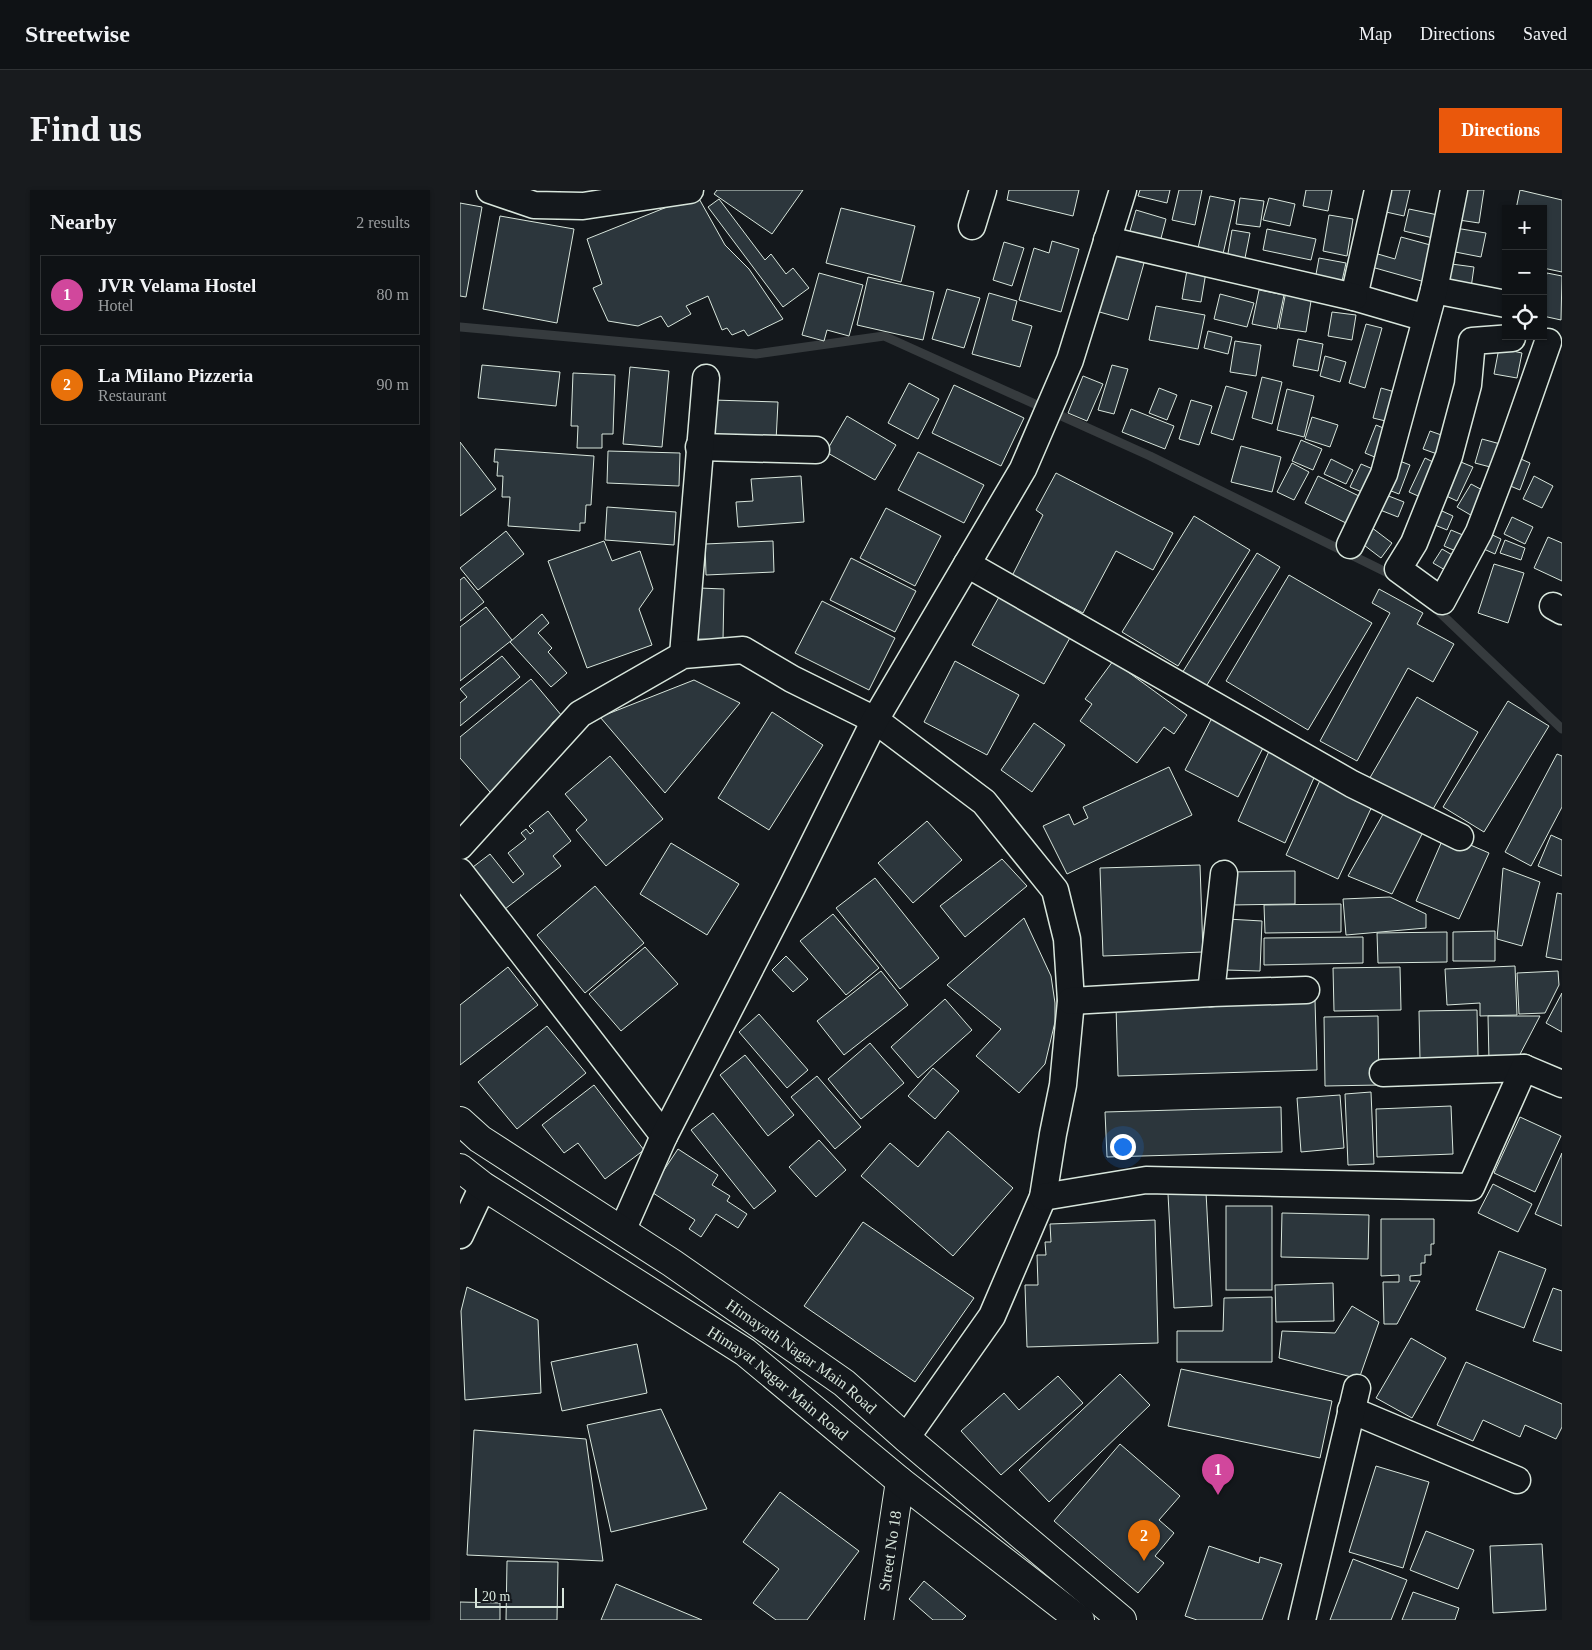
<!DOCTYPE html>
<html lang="en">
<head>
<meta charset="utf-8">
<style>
	:root { --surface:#0f1215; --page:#181b1e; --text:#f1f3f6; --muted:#9b9ea0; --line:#2f3234; --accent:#ea580c }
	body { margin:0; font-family:Georgia,serif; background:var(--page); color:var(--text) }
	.controls { position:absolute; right:15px; top:15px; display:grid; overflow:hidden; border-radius:0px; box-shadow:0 1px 4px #0004 }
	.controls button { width:45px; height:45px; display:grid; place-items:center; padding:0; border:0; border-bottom:1px solid var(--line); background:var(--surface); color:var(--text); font:25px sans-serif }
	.scale { position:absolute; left:15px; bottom:12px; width:89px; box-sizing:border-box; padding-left:5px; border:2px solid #d8e6dc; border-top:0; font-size:14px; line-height:18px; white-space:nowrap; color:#d8e6dc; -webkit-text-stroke:4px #14181c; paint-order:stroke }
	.you { position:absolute; left:662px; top:956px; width:18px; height:18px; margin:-12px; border:4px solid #fff; border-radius:50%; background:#1a73e8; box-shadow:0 0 0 8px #1a73e833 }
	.badge { display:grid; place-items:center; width:32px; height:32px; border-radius:50%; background:var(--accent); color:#fff; font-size:16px; font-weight:700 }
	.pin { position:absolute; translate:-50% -41px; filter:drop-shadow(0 1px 2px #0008) }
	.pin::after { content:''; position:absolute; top:26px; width:18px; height:15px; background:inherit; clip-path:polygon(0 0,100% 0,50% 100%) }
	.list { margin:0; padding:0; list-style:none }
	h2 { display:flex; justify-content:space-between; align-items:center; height:65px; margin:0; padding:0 20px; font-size:21px }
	h2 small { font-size:16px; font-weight:400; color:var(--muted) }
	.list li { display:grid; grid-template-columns:32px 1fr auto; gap:15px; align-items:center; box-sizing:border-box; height:80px; margin:0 10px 10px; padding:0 10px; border:1px solid var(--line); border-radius:0px }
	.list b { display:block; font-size:19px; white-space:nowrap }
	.list p { margin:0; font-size:16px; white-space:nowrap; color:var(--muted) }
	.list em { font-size:16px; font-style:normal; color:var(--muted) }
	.icon { flex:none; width:28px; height:28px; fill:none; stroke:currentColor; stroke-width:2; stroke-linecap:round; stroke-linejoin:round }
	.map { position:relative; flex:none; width:1102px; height:1430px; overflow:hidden; border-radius:0px }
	header { display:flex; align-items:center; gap:30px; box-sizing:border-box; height:70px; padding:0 25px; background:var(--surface); border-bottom:1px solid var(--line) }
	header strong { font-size:24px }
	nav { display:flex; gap:28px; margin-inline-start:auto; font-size:18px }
	.intro { display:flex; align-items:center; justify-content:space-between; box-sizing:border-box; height:120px; padding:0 30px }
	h1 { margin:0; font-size:35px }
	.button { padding:12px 22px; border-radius:0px; background:var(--accent); color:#fff; font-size:18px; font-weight:700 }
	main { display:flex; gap:30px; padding:0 30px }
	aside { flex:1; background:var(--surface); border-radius:0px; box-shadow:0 1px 4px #0004 }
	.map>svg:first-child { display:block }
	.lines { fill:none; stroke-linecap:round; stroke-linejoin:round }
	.stream { stroke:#363b3e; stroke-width:9 }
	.building { fill:#2c363c; stroke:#d8e6dc }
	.minor-casing { stroke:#d8e6dc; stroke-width:29 }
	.tertiary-casing { stroke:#d8e6dc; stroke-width:30 }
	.primary-casing { stroke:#d8e6dc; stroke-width:30 }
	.minor { stroke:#14181c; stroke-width:26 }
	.tertiary { stroke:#14181c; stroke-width:28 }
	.primary { stroke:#14181c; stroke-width:28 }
	.labels { text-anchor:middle; stroke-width:4; stroke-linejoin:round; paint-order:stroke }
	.street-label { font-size:16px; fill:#d8e6dc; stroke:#14181c }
</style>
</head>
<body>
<header>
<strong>Streetwise</strong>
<nav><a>Map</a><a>Directions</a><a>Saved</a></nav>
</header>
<div class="intro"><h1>Find us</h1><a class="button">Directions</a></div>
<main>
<aside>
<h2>Nearby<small>2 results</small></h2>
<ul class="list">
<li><span class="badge" style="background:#d1479c">1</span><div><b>JVR Velama Hostel</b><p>Hotel</p></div><em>80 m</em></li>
<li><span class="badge" style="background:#e8710a">2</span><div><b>La Milano Pizzeria</b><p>Restaurant</p></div><em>90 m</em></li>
</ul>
</aside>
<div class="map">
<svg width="1102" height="1430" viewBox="0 0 1102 1430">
	<rect width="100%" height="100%" fill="#14181c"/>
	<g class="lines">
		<!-- stream -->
		<g class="stream">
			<path d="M0 137 296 164 424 146 690 266 936 387"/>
			<path d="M973 416 1102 539"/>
		</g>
	</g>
	<!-- building -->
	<g class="building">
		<path d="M257 0H343L312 44 254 4Z"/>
		<path d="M549 0H619L613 26 547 10Z"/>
		<path d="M680 0H710L707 13 678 6Z"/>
		<path d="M719 0H742L735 35 712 30Z"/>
		<path d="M846 0H872L868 21 843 16Z"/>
		<path d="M931 0H950L944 26 926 22Z"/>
		<path d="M1003 0H1024L1019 33 999 30Z"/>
		<path d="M1060 0 1102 10V82L1083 78V19H1056Z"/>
		<path d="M237 5 265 55 289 79 323 129 288 146 284 140 272 145 267 138 262 140 248 106 226 116 231 124 208 137 201 126 178 136 148 131 133 98 142 94 127 49Z"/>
		<path d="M750 6 775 11 763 64 738 58Z"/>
		<path d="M780 8 804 11 800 37 776 34Z"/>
		<path d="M809 8 835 14 830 36 803 30Z"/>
		<path d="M259 9 305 70 311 64 326 84 333 78 349 98 323 117 248 17Z"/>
		<path d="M0 13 22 17 6 107 0 106Z"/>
		<path d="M381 18 455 36 441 92 366 73Z"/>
		<path d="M949 19 978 25 973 48 944 41Z"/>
		<path d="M676 20 706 29 699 56 668 48Z"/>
		<path d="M869 25 893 29 887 66 863 61Z"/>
		<path d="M40 26 114 39 97 133 23 119Z"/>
		<path d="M989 37 1026 43 1021 67 985 60Z"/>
		<path d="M807 39 856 49 851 70 803 60Z"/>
		<path d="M772 40 790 43 784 73 767 69Z"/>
		<path d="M941 47 974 56 965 92 908 76 911 62 935 69Z"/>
		<path d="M592 51 619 59 601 122 559 110 574 58 589 63Z"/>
		<path d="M544 52 564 58 552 96 533 90Z"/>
		<path d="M653 64 684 73 668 130 636 121Z"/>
		<path d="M859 68 886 73 880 100 854 95Z"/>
		<path d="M984 73 1014 77 1011 98 981 95Z"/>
		<path d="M727 80 746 82 741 112 722 109Z"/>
		<path d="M359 83 403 95 389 146 367 140 364 151 342 145Z"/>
		<path d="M1087 83 1102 86 1101 130 1083 126V100Z"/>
		<path d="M408 87 474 102 463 150 397 135Z"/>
		<path d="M487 99 520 108 504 158 472 149Z"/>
		<path d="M799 100 824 105 817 139 792 134Z"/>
		<path d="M826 101 852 105 846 142 819 138Z"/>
		<path d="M529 103 557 111 552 130 572 136 560 177 512 164Z"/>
		<path d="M760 104 794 113 787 137 754 129Z"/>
		<path d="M696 116 745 125 738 159 689 150Z"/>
		<path d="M872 122 896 125 892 150 868 146Z"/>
		<path d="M906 134 922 138 905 198 889 193Z"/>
		<path d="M748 141 772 147 768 164 744 158Z"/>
		<path d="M838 149 863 154 858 181 833 176Z"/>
		<path d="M775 151 801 155 796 186 770 182Z"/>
		<path d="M1039 158 1062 163 1057 188 1034 184Z"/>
		<path d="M865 166 886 172 880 192 860 186Z"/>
		<path d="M22 175 100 182 96 216 18 208Z"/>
		<path d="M652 175 668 179 654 224 638 220Z"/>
		<path d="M170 177 209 181 202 257 163 254Z"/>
		<path d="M113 183 155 185 153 244H142V258H117L118 236H111Z"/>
		<path d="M623 186 643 194 627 231 608 223Z"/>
		<path d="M802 187 822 192 812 234 792 228Z"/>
		<path d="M449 193 479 209 458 249 428 233Z"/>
		<path d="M494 195 564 228 541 276 472 243Z"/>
		<path d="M766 196 787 202 773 250 751 243Z"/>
		<path d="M699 198 717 205 707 230 689 223Z"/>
		<path d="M921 198 942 204 934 233 913 228Z"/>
		<path d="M827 199 854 206 844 247 817 240Z"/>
		<path d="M253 210 318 212 316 251 251 248Z"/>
		<path d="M731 210 752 216 739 255 719 249Z"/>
		<path d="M671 219 714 236 705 259 662 242Z"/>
		<path d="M387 226 436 255 415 290 366 262Z"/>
		<path d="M852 227 878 235 870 257 845 249Z"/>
		<path d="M916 235 933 242 922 270 905 263Z"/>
		<path d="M970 241 990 248 983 266 963 259Z"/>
		<path d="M1022 249 1044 255 1038 279 1015 273Z"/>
		<path d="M841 250 862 259 853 280 832 271Z"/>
		<path d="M0 252 36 299 0 326Z"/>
		<path d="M781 256 821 267 812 302 771 292Z"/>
		<path d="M35 259 134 266 131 315H126L125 333H120V341L48 336 50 307H42L43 286H37L38 272H34Z"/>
		<path d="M148 261 220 263 219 296 147 293Z"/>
		<path d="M458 262 524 295 504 333 438 300Z"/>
		<path d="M1054 266 1070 273 1060 300 1043 293Z"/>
		<path d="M965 268 981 276 965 309 949 302Z"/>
		<path d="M871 269 893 280 886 294 864 284Z"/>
		<path d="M937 270 950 275 939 304 926 299Z"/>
		<path d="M996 270 1013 277 997 311 980 303Z"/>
		<path d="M832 273 849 282 834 310 817 302Z"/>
		<path d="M901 274 920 282 909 305 890 297Z"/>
		<path d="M596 283 713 343 693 380 656 361 623 423 552 386 583 325 576 320Z"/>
		<path d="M341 286 344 332 278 337 276 312 293 311 291 289Z"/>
		<path d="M858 286 901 307 888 334 845 313Z"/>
		<path d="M1074 286 1093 296 1082 318 1063 309Z"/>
		<path d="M1011 294 1028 303 1014 327 997 317Z"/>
		<path d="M921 303 944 312 938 327 915 318Z"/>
		<path d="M971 316 993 326 987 340 965 331Z"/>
		<path d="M147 317 216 322 214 355 145 350Z"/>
		<path d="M426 318 481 346 455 396 400 368Z"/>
		<path d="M734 326 790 360 718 476 662 442Z"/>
		<path d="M1052 327 1073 337 1065 354 1044 344Z"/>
		<path d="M907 334 932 353 921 368 896 349Z"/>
		<path d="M991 340 1010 348 1003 364 984 356Z"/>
		<path d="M46 341 64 364 18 400 0 378Z"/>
		<path d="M1024 341 1041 349 1035 364 1017 356Z"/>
		<path d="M1088 347 1102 353V391L1074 378Z"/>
		<path d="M1045 350 1065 358 1061 370 1040 363Z"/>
		<path d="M144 351 152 371 180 361 193 399 179 419 192 455 127 478 88 371Z"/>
		<path d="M313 351 314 382 246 385 245 354Z"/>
		<path d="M982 359 1001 370 992 384 973 373Z"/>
		<path d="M797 363 820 377 742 503 719 488Z"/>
		<path d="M391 368 456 401 435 442 370 410Z"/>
		<path d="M1034 374 1064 383 1048 433 1018 423Z"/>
		<path d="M829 385 912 433 848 540 766 491Z"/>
		<path d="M4 387 24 412 0 431V390Z"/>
		<path d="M239 398 264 399 263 450 237 449Z"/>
		<path d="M919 399 963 423 957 434 994 454 973 492 948 478 897 571 860 551 930 423 912 413Z"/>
		<path d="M539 407 611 446 584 494 512 455Z"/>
		<path d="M362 411 435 448 409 500 335 463Z"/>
		<path d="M26 417 52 450 0 491V437Z"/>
		<path d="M82 424 89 433 78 443 92 458 88 462 107 483 91 497 50 452Z"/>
		<path d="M42 466 60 487 0 536V513L7 507 0 499Z"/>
		<path d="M495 471 559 505 527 565 464 532Z"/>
		<path d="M653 471 727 525 714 544 704 537 677 573 620 531 632 514 625 509Z"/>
		<path d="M71 489 102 526 93 532 37 610 0 568V547Z"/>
		<path d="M234 490 280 513 205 603 140 527Z"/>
		<path d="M957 507 1018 542 969 626 908 591Z"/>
		<path d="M1048 511 1089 536 1024 642 983 617Z"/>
		<path d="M312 522 363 555 309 640 258 608Z"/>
		<path d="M754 524 807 550 778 607 725 580Z"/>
		<path d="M574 533 605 555 572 602 541 580Z"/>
		<path d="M810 559 857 581 825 653 778 631Z"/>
		<path d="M1097 564 1102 566V617L1071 676 1045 662Z"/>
		<path d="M150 566 203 629 146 676 116 640 127 630 105 604Z"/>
		<path d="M709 577 732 625 607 684 583 636 609 624 614 635 628 628 623 617Z"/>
		<path d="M862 586 915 610 878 689 826 665Z"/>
		<path d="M926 619 965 638 932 704 888 686Z"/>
		<path d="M88 621 111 651 93 666 101 676 45 719 13 677 30 664 53 693 64 684 48 663 66 649 61 643 66 639 70 644 74 641 69 636Z"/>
		<path d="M467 631 502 670 453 713 418 673Z"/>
		<path d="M985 644 1029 663 999 729 956 711Z"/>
		<path d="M1091 645 1102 650V686L1078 676Z"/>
		<path d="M211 653 279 694 247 745 180 704Z"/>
		<path d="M542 669 567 696 505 747 480 716Z"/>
		<path d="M740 675 743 762 643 766 640 678Z"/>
		<path d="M1043 678 1080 692 1062 756 1037 749Z"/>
		<path d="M835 681V714L770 715 769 682Z"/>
		<path d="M415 688 479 768 440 799 376 718Z"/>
		<path d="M135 696 184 753 125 803 77 745Z"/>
		<path d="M1097 703 1102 704V770L1086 767Z"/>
		<path d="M930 707 966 724V738L886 745 883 709Z"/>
		<path d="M881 714V742L805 743 804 715Z"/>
		<path d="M373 724 419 778 386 805 340 751Z"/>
		<path d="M564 728 591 786 595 813V832L585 874 559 903 516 866 541 839 487 795Z"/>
		<path d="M767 729 802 731 800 781 765 780Z"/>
		<path d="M1035 741V771H993V742Z"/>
		<path d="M987 742V772L918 773 917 743Z"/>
		<path d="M903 747V773L804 775V748Z"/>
		<path d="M185 757 218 794 161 841 129 804Z"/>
		<path d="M326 766 348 789 333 802 312 780Z"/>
		<path d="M1055 776 1057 825 1020 826V813L987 815 985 779Z"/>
		<path d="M48 777 78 815 0 875V815Z"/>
		<path d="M940 777 941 820 874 821 873 778Z"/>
		<path d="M421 781 448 815 384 865 357 831Z"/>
		<path d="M1098 781 1099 795 1085 823 1059 824 1057 783Z"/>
		<path d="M1102 803V842L1086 833Z"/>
		<path d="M485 809 512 840 458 888 431 857Z"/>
		<path d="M855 810 857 880 658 886 656 816Z"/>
		<path d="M1017 820 1018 868 960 870 959 821Z"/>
		<path d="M299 824 348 880 327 898 279 842Z"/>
		<path d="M918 826 919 895 865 896 864 827Z"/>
		<path d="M1028 826H1080L1057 870 1029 871Z"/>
		<path d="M87 836 126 883 57 939 18 892Z"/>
		<path d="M410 853 444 893 401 929 368 889Z"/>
		<path d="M285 865 334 925 308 946 260 885Z"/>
		<path d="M473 878 499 901 475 929 448 906Z"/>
		<path d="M357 886 401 937 375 959 331 907Z"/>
		<path d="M134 895 184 960 145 989 118 953 104 963 82 935Z"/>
		<path d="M911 902 914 974 888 975 885 904Z"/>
		<path d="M880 905 884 958 841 962 837 908Z"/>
		<path d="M991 916 993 964 917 967 916 919Z"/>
		<path d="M821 917 822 962 647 967 645 922Z"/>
		<path d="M253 923 316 1001 294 1019 231 940Z"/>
		<path d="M1060 927 1101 946 1075 1002 1034 983Z"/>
		<path d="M488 941 553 998 493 1066 401 986 430 953 458 977Z"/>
		<path d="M359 950 386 980 356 1007 329 977Z"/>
		<path d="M218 959 258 985 252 995 270 1006 267 1011 287 1024 278 1038 256 1024 241 1047 229 1039 235 1030 190 1001Z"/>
		<path d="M1102 963V1036L1075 1024Z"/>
		<path d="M1033 994 1072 1014 1058 1042 1018 1023Z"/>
		<path d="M746 1002 752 1116 714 1118 708 1004Z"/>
		<rect x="766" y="1016" width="46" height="84"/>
		<path d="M822 1023 909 1025 908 1069 821 1067Z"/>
		<path d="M921 1029H974V1054H971V1065H965V1073H961V1085L950 1086V1091H960L937 1134H924L923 1092H939V1085L921 1086Z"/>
		<path d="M695 1030 698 1153 567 1157 565 1095H578L577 1065H586L585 1052H591L590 1034Z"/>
		<path d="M403 1032 514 1108 455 1192 344 1116Z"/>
		<path d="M1039 1061 1086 1079 1064 1138 1016 1120Z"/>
		<path d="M873 1093 874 1131 816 1132 815 1095Z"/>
		<path d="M7 1097 78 1130 81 1203 5 1210 1 1121Z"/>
		<path d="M1093 1098 1102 1101V1161L1073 1151Z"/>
		<path d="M812 1107V1172H717V1141H763L764 1108Z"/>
		<path d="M892 1116 919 1132 899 1189 819 1168 822 1141 875 1143Z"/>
		<path d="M951 1148 986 1168 952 1228 916 1208Z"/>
		<path d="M177 1154 187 1203 102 1221 91 1172Z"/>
		<path d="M1006 1172 1102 1214V1237L1096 1249 1065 1235 1060 1247 1023 1230 1013 1251 977 1235Z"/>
		<path d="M721 1179 872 1211 860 1268 708 1236Z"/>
		<path d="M660 1184 690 1215 589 1312 559 1280Z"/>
		<path d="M598 1186 623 1213 541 1285 501 1241 544 1203 559 1220Z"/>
		<path d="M201 1219 247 1319 151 1342 127 1235Z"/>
		<path d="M14 1240 126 1249 143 1371 7 1365Z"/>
		<path d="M660 1254 720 1306 699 1330 714 1343 695 1366 704 1373 678 1403 594 1331Z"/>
		<path d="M916 1276 969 1292 943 1378 889 1362Z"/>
		<path d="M320 1302 399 1361 347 1430H316L293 1413 319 1379 283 1352Z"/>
		<path d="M966 1341 1014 1360 998 1399 950 1380Z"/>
		<path d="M1082 1354 1086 1420 1033 1423 1030 1356Z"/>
		<path d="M749 1356 799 1373 800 1367 822 1374 802 1430H737L725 1426Z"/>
		<path d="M893 1369 947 1390 931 1430H870Z"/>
		<path d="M47 1371 98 1372 97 1430H46Z"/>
		<path d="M464 1391 506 1426 502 1430H473L449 1409Z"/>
		<path d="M156 1394 242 1430H141Z"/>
		<path d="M953 1402 999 1418 995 1430H942Z"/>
		<path d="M0 1412 40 1413V1430H0Z"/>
	</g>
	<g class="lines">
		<defs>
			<g id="minor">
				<path d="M30 0 74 15 123 16 230 0"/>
				<path d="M918 0 894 107 966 128"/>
				<path d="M512 36 523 0"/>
				<path d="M647 50 894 107"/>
				<path d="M974 100 1046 114"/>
				<path d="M1052 148 1012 151 1008 195 989 266 954 353 938 379 982 411 1019 342 1051 258 1088 152"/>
				<path d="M239 257 356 260"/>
				<path d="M890 355 924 284 974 100 994 0"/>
				<path d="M507 374 892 594 1000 647"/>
				<path d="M1093 416 1102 421"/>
				<path d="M223 465 246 188"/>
				<path d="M0 656 120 524 223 465 283 460 332 489 415 530 524 612 595 700 607 749 611 811 603 895 593 944 583 1007 532 1126 446 1248"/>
				<path d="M0 682 204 946"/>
				<path d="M751 803 764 684"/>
				<path d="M611 811 751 803 846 800"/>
				<path d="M923 883 1064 878"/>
				<path d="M583 1007 686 990 1011 997 1064 878 1102 894"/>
				<path d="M162 1041 204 946 332 697 415 530 563 279 610 170 663 0"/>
				<path d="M0 1045 23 996"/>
				<path d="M891 1220 1057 1290"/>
				<path d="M842 1430 897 1198"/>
			</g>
			<g id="tertiary">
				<path id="s1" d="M419 1430 440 1291"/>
			</g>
			<g id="primary">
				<path id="s2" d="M0 931 20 949 212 1073 384 1193 446 1248 662 1430"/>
				<path id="s3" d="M0 978 23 996 285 1162 440 1291 620 1430"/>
			</g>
		</defs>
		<!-- minor casing -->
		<use href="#minor" class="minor-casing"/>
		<!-- tertiary casing -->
		<use href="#tertiary" class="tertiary-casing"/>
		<!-- primary casing -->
		<use href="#primary" class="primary-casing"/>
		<!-- minor -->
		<use href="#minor" class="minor"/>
		<!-- tertiary -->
		<use href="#tertiary" class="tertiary"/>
		<!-- primary -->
		<use href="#primary" class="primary"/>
	</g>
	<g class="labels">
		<!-- street labels -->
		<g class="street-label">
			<text dy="6" stroke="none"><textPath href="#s2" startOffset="415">Himayath Nagar Main Road</textPath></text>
			<text dy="6" stroke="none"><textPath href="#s3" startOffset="384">Himayat Nagar Main Road</textPath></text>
			<text dy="6" stroke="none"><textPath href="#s1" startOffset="70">Street No 18</textPath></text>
		</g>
	</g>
</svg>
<div class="controls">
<button>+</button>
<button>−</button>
<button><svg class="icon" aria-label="locate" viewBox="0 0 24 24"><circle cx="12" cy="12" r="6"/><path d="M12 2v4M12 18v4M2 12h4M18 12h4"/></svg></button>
</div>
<div class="scale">20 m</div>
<div class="you"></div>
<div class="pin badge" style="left:758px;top:1305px;background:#d1479c">1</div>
<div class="pin badge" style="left:684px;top:1371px;background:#e8710a">2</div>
</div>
</main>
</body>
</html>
